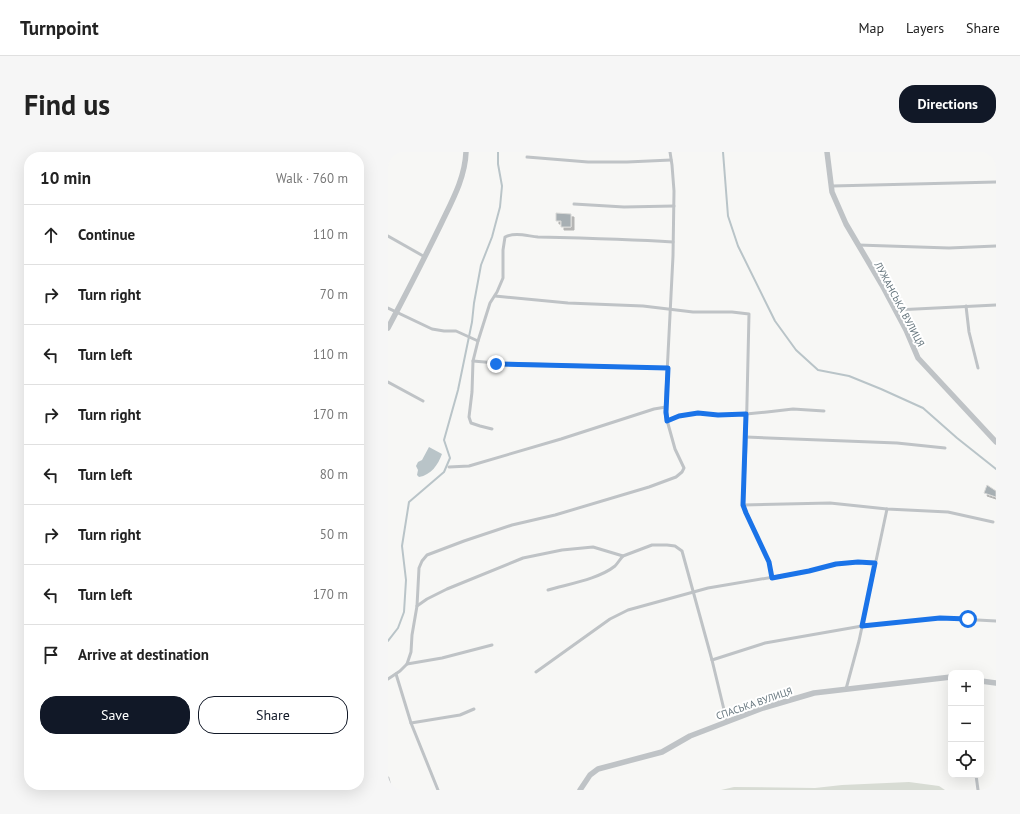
<!DOCTYPE html>
<html lang="en">
<head>
<meta charset="utf-8">
<style>
	:root { --surface:#fff; --page:#f6f6f6; --text:#222; --muted:#767676; --line:#e0e0e0; --accent:#111827 }
	body { margin:0; font-family:"PT Sans",sans-serif; background:var(--page); color:var(--text) }
	.controls { position:absolute; right:12px; bottom:12px; display:grid; overflow:hidden; border-radius:8px; box-shadow:0 4px 16px #0002 }
	.controls button { width:36px; height:36px; display:grid; place-items:center; padding:0; border:0; border-bottom:1px solid var(--line); background:var(--surface); color:var(--text); font:20px sans-serif }
	.stop { position:absolute; width:12px; height:12px; margin:-9px; border:3px solid #1a73e8; border-radius:50%; background:#fff }
	.stop.end { background:#1a73e8; border-color:#fff; box-shadow:0 1px 4px #0008 }
	.list { margin:0; padding:0; list-style:none }
	h2 { display:flex; justify-content:space-between; align-items:center; height:52px; margin:0; padding:0 16px; font-size:17px }
	h2 small { font-size:13px; font-weight:400; color:var(--muted) }
	.list li { display:grid; grid-template-columns:26px 1fr auto; gap:12px; align-items:center; box-sizing:border-box; height:60px; padding:0 16px; border-top:1px solid var(--line) }
	.list b { display:block; font-size:15px; white-space:nowrap }
	.list em { font-size:13px; font-style:normal; color:var(--muted) }
	.actions { display:flex; gap:8px; padding:12px 16px }
	.actions a { flex:1; padding:9px 0; border:1px solid var(--accent); border-radius:16px; text-align:center; font-size:14px; color:var(--accent) }
	.actions .main { background:var(--accent); color:#fff }
	.icon { flex:none; width:22px; height:22px; fill:none; stroke:currentColor; stroke-width:2; stroke-linecap:round; stroke-linejoin:round }
	.map { position:relative; flex:none; width:608px; height:638px; overflow:hidden; border-radius:16px }
	header { display:flex; align-items:center; gap:24px; box-sizing:border-box; height:56px; padding:0 20px; background:var(--surface); border-bottom:1px solid var(--line) }
	header strong { font-size:19px }
	nav { display:flex; gap:22px; margin-inline-start:auto; font-size:14px }
	.intro { display:flex; align-items:center; justify-content:space-between; box-sizing:border-box; height:96px; padding:0 24px }
	h1 { margin:0; font-size:28px }
	.button { padding:10px 18px; border-radius:16px; background:var(--accent); color:#fff; font-size:14px; font-weight:700 }
	main { display:flex; gap:24px; padding:0 24px }
	aside { flex:1; background:var(--surface); border-radius:16px; box-shadow:0 4px 16px #0002 }
	.map>svg:first-child { display:block }
	.green { fill:#d8dcd4 }
	.water { fill:#b9c4c8 }
	.lines { fill:none; stroke-linecap:round; stroke-linejoin:round }
	.stream { stroke:#b9c4c8; stroke-width:2 }
	.building { fill:#a7afb3; stroke:#d9d9d7; filter:url(#shadow) }
	.lane { stroke:#bfc3c6; stroke-width:3 }
	.street { stroke:#bfc3c6; stroke-width:5.5 }
	.route { stroke:#1a73e8; stroke-width:5 }
	.labels { text-anchor:middle; stroke-width:4; stroke-linejoin:round; paint-order:stroke }
	.street-label { font-size:10px; fill:#65757d; stroke:#fff }
</style>
</head>
<body>
<header>
<strong>Turnpoint</strong>
<nav><a>Map</a><a>Layers</a><a>Share</a></nav>
</header>
<div class="intro"><h1>Find us</h1><a class="button">Directions</a></div>
<main>
<aside>
<h2>10 min<small>Walk · 760 m</small></h2>
<ul class="list">
<li><svg class="icon" aria-label="ahead" viewBox="0 0 24 24"><path d="M12 20V5M6 11l6-6 6 6"/></svg><div><b>Continue</b></div><em>110 m</em></li>
<li><svg class="icon" aria-label="right" viewBox="0 0 24 24"><path d="M7 20v-9h11M14 6l5 5-5 5"/></svg><div><b>Turn right</b></div><em>70 m</em></li>
<li><svg class="icon" aria-label="left" viewBox="0 0 24 24"><path d="M17 20v-9H6M10 6l-5 5 5 5"/></svg><div><b>Turn left</b></div><em>110 m</em></li>
<li><svg class="icon" aria-label="right" viewBox="0 0 24 24"><path d="M7 20v-9h11M14 6l5 5-5 5"/></svg><div><b>Turn right</b></div><em>170 m</em></li>
<li><svg class="icon" aria-label="left" viewBox="0 0 24 24"><path d="M17 20v-9H6M10 6l-5 5 5 5"/></svg><div><b>Turn left</b></div><em>80 m</em></li>
<li><svg class="icon" aria-label="right" viewBox="0 0 24 24"><path d="M7 20v-9h11M14 6l5 5-5 5"/></svg><div><b>Turn right</b></div><em>50 m</em></li>
<li><svg class="icon" aria-label="left" viewBox="0 0 24 24"><path d="M17 20v-9H6M10 6l-5 5 5 5"/></svg><div><b>Turn left</b></div><em>170 m</em></li>
<li><svg class="icon" aria-label="arrive" viewBox="0 0 24 24"><path d="M6 21V4h12l-3 4 3 4H6"/></svg><div><b>Arrive at destination</b></div></li>
</ul>
<div class="actions"><a class="main">Save</a><a>Share</a></div>
</aside>
<div class="map">
<svg width="608" height="638" viewBox="0 0 608 638">
	<defs>
		<filter id="shadow"><feDropShadow dx="3" dy="3" stdDeviation="0" flood-color="#0004"/></filter>
	</defs>
	<rect width="100%" height="100%" fill="#f7f7f5"/>
	<!-- green -->
	<path class="green" d="M521 630 551 634 557 638H333L346 635 427 636 454 633Z"/>
	<!-- water -->
	<path class="water" d="M41 295 54 302C50 313 43 323 31 325L29 323 30 318 28 314 30 310 34 308Z"/>
	<g class="lines">
		<!-- stream -->
		<g class="stream">
			<path d="M335 0 340 64 350 94 387 169 408 198 430 218 461 224 493 237 535 256 569 286 608 317"/>
			<path d="M0 489 10 476 16 460 18 428 14 394 21 350 56 320 62 306 56 288 70 238 84 170 86 151 93 113 104 85 112 55 114 34 110 12V0"/>
		</g>
	</g>
	<!-- building -->
	<g class="building">
		<path d="M168 61 183 62V75H173V69H168Z"/>
		<path d="M599 333 608 339V345L596 341Z"/>
	</g>
	<g class="lines">
		<!-- lane -->
		<g class="lane">
			<path d="M139 5 200 10H239L283 8"/>
			<path d="M444 34 608 30"/>
			<path d="M186 52 236 55 286 54"/>
			<path d="M0 84 37 105"/>
			<path d="M470 93 561 96 608 94"/>
			<path d="M107 144 180 151 255 154 305 160H344L361 162 358 293 355 353 381 410 384 426"/>
			<path d="M578 154 581 180 590 216"/>
			<path d="M0 156 44 177 56 179H68L90 189"/>
			<path d="M508 158 608 153"/>
			<path d="M85 209 108 211 280 216"/>
			<path d="M0 230 35 249"/>
			<path d="M279 269 291 264 310 261 330 263 358 262 379 260 405 257 436 259"/>
			<path d="M104 277 92 274 83 271 81 265 84 240 85 209 90 189 102 151 109 140 115 126V98L117 85C127 80 139 84 150 85 195 86 240 87 285 90"/>
			<path d="M358 285 509 291 557 296"/>
			<path d="M61 315 81 314 173 287 266 257 278 255"/>
			<path d="M355 353 442 351 499 357 560 360 605 370"/>
			<path d="M160 438C180 432 211 427 227 414 230 411 232 407 235 404"/>
			<path d="M29 454 39 447 59 437 135 406 174 398 205 395 235 404 264 393H279L287 394 294 399 324 508 339 570"/>
			<path d="M324 508 377 491 474 474 552 466 608 469"/>
			<path d="M19 512 54 506 104 493"/>
			<path d="M148 520 222 467 240 458 320 436 421 419 448 412 470 410 487 411"/>
			<path d="M8 522 23 571 50 638"/>
			<path d="M0 527 12 519 19 512 23 500 24 483 29 454 31 416 34 409 39 403 76 389 124 373 167 363 261 335 288 325 294 320 296 316 287 297 277 261 285 104 286 39 284 13 282 0"/>
			<path d="M458 537 471 489 499 357"/>
			<path d="M23 571 72 563 86 557"/>
			<path d="M588 623 590 638"/>
			<path d="M0 626 3 638"/>
		</g>
		<!-- street -->
		<g class="street">
			<path d="M439 0 444 40 458 72 494 133 518 178 530 206 608 290"/>
			<path d="M0 176C18 142 36 107 53 72 64 49 77 26 78 0"/>
			<path d="M593 529 608 531"/>
			<path d="M192 638 202 623 210 617 274 600 302 584 375 556 426 541 563 525"/>
		</g>
	</g>
	<g class="lines">
		<!-- route -->
		<path class="route" d="M108 212 280 216 278 260 279 269 291 264 310 261 330 263 358 262 355 353 358 361 381 410 384 426 421 419 448 412 470 410 487 411 474 474 552 466 580 467"/>
	</g>
	<g class="labels">
		<!-- street labels -->
		<g class="street-label">
			<text transform="translate(512 152) rotate(62)" y="4">ЛУЖАНСЬКА ВУЛИЦЯ</text>
			<text transform="translate(366 551) rotate(-19)" y="4">СПАСЬКА ВУЛИЦЯ</text>
		</g>
	</g>
</svg>
<div class="controls">
<button>+</button>
<button>−</button>
<button><svg class="icon" aria-label="locate" viewBox="0 0 24 24"><circle cx="12" cy="12" r="6"/><path d="M12 2v4M12 18v4M2 12h4M18 12h4"/></svg></button>
</div>
<div class="stop" style="left:580px;top:467px"></div>
<div class="stop end" style="left:108px;top:212px"></div>
</div>
</main>
</body>
</html>
